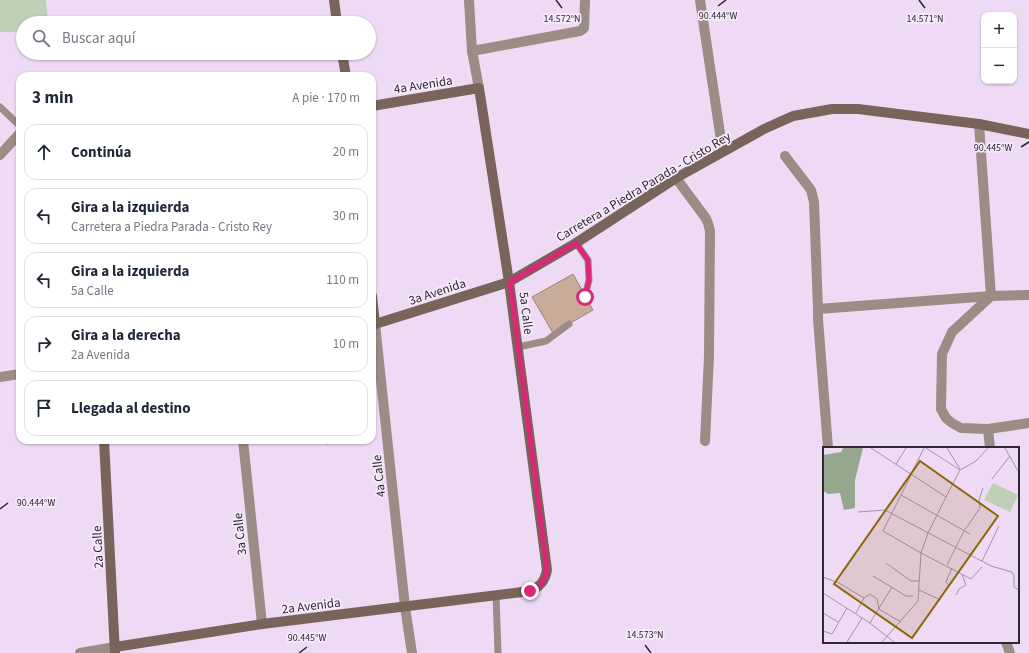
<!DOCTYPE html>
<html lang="es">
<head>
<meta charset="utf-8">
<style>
	:root { --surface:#fff; --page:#f6f6f7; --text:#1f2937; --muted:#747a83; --line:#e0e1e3 }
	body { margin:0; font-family:"Source Sans 3",sans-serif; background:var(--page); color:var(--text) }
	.controls { position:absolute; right:12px; top:12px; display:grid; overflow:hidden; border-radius:8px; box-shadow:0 1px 3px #0004 }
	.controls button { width:36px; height:36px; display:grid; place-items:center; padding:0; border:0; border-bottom:1px solid var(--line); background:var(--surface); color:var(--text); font:20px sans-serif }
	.stop { position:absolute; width:12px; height:12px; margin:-9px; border:3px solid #db2777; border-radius:50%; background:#fff }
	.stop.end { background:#db2777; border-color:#fff; box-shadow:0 1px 4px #0008 }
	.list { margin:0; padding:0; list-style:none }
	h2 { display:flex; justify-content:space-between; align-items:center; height:52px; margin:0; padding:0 16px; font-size:17px }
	h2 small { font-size:13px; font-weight:400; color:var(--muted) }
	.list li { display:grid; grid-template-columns:26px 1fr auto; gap:12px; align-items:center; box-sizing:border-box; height:56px; margin:0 8px 8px; padding:0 8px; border:1px solid var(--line); border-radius:12px }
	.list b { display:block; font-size:15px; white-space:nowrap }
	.list p { margin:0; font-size:13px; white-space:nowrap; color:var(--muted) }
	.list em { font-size:13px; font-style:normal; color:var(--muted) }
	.icon { flex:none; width:22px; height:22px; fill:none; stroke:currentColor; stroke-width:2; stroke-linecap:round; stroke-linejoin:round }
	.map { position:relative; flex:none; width:1029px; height:653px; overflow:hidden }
	.search { position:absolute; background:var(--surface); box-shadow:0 1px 3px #0004; left:16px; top:16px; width:360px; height:44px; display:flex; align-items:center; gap:10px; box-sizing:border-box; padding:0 14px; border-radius:22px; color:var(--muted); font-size:15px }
	.panel { position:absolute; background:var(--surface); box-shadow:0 1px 3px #0004; left:16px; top:72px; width:360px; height:372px; border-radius:12px }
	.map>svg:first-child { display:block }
	.green { fill:#bfd0b7 }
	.building { fill:#c8ab99; stroke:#9f8271 }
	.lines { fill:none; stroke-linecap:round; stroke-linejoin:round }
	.lane { stroke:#9b8d86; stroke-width:7 }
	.street { stroke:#9b8d86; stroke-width:10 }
	.secondary { stroke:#78645b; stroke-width:10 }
	.route { stroke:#db2777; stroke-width:5 }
	.ticks { fill:none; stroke:#2f2732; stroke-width:1.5 }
	.labels { text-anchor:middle; stroke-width:3.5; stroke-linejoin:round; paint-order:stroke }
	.street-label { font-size:13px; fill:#2f2732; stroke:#f7ebfc }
	.inset-road { fill:none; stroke:#a292a8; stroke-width:1 }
	.view { fill:#8a6807; fill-opacity:0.15; stroke:#8a6807; stroke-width:2 }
	.inset-edge { fill:none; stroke:#2f2732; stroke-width:2 }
	.ticks-label { font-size:10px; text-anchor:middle; fill:#2f2732; stroke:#f7ebfc; stroke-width:3.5; stroke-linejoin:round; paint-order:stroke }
</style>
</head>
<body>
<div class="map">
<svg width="1029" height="653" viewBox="0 0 1029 653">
	<rect width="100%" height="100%" fill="#efdaf6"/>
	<!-- green -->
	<path class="green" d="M0 0H46L48 23H23V32H0Z"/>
	<!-- building -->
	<g class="building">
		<path d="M573 274 593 310 553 333 532 297Z"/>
		<path d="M325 440H354L326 444Z"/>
	</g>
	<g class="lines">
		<!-- lane -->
		<g class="lane">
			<path d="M0 107 20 126"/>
			<path d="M576 243 588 260 589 280 585 297"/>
			<path d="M518 347 546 341 569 324"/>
			<path d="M496 595 498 653"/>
		</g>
		<!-- street -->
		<g class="street">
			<path d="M469 0 472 51 479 88"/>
			<path d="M700 0 721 140 725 150"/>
			<path d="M472 51 580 31 583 29 584 28 585 0"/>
			<path d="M979 124 991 296 952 332 942 354 941 409 946 418 952 423 961 428 988 429 1029 423"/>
			<path d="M0 155 20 133"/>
			<path d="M785 156 811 190 814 202 818 309V319L828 448"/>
			<path d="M676 178 705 217 708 223 710 231 709 356 705 441"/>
			<path d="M818 309 991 296 1029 295"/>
			<path d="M375 324 405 607 412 653"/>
			<path d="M0 377 20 374"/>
			<path d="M988 429 990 448"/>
			<path d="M243 440 262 624"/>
			<path d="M1006 642 1010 653"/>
			<path d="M80 653 115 647"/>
		</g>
		<!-- secondary -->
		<g class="secondary">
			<path d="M334 0 337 23"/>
			<path d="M342 53 346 76"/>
			<path d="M372 296 375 324"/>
			<path d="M372 325 509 282 576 243 676 178 764 129 793 116 832 109H858L979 124 1029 134"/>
			<path d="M104 440 115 653"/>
			<path d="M115 647 262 624 530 591C540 587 545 581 547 570L509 282 479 88 372 106"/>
		</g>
	</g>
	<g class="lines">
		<!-- route -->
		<path class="route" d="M530 591C540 588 545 581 547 570L510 282 576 243 588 260 589 280 585 297"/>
	</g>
	<!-- ticks -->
	<path class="ticks" d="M556 0 562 8M919 0 925 8M718 6 726 0M1021 147 1029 142M0 509 8 503M645 645 651 653M299 653 307 647"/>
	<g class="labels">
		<!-- street labels -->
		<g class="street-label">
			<text transform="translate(423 84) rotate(-9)" y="5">4a Avenida</text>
			<text transform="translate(643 186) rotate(-31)" y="5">Carretera a Piedra Parada - Cristo Rey</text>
			<text transform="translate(437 291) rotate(-18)" y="5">3a Avenida</text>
			<text transform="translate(527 313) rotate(83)" y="5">5a Calle</text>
			<text transform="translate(378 476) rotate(-96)" y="5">4a Calle</text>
			<text transform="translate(239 534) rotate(-96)" y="5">3a Calle</text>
			<text transform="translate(97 547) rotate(-93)" y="5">2a Calle</text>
			<text transform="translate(311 605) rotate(-7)" y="5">2a Avenida</text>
		</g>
	</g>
	<!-- overview -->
	<g transform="translate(823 447)">
		<rect width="196" height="196" fill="#efdaf6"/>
		<path d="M170 36 195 48 187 65 161 53Z" fill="#bfd0b7"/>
		<path d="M20 1H40L32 33V61L21 63 17 46 5 47 0 44V8L18 5Z" fill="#95a78c"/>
		<path class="inset-road" d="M48 1 123 50 105 86 98 106 95 154 59 195M103 1 137 23M124 1 137 22M182 1 195 24M73 17 83 1M88 27 101 1M88 28 60 84 98 106M169 32 187 9M78 48 147 87M123 50 137 23 153 14 165 1M35 65 62 63 168 119 189 125 191 129V140L196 143M98 106 148 132 159 120M159 114 176 79M63 116 88 134H96M124 118 141 84 157 61 156 53 160 41M50 129 83 149H90M0 130 16 136 41 151M126 139 123 135 129 121M96 143 118 153M0 146 47 176 71 195M133 148 136 142 143 138 139 127M0 166 15 175M33 166 41 151 47 147 54 152 56 162 78 175M47 176 69 140M0 184 9 187 24 161M24 195 39 171"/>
		<path class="view" d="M97 14 175 69 89 191 11 137Z"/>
		<rect width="196" height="196" class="inset-edge"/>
	</g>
	<g class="ticks-label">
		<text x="718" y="19">90.444°W</text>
		<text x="562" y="22">14.572°N</text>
		<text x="925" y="22">14.571°N</text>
		<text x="993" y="151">90.445°W</text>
		<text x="36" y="506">90.444°W</text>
		<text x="645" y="638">14.573°N</text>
		<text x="307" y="641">90.445°W</text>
	</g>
</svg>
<div class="controls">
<button>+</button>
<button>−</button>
</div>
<div class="stop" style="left:585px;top:297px"></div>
<div class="stop end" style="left:530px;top:591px"></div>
<div class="search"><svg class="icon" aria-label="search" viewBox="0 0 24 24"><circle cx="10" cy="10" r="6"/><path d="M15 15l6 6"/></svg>Buscar aquí</div>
<section class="panel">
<h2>3 min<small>A pie · 170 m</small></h2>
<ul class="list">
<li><svg class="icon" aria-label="ahead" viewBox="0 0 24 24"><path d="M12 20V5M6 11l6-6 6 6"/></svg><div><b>Continúa</b></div><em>20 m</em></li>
<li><svg class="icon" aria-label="left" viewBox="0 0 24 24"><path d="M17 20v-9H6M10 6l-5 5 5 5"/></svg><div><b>Gira a la izquierda</b><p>Carretera a Piedra Parada - Cristo Rey</p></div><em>30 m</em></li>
<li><svg class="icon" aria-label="left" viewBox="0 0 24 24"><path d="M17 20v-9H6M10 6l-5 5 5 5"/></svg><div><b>Gira a la izquierda</b><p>5a Calle</p></div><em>110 m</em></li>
<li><svg class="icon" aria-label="right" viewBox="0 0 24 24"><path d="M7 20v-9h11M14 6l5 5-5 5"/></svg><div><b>Gira a la derecha</b><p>2a Avenida</p></div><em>10 m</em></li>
<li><svg class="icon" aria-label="arrive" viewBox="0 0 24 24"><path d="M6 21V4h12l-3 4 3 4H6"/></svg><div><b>Llegada al destino</b></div></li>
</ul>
</section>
</div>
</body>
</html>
